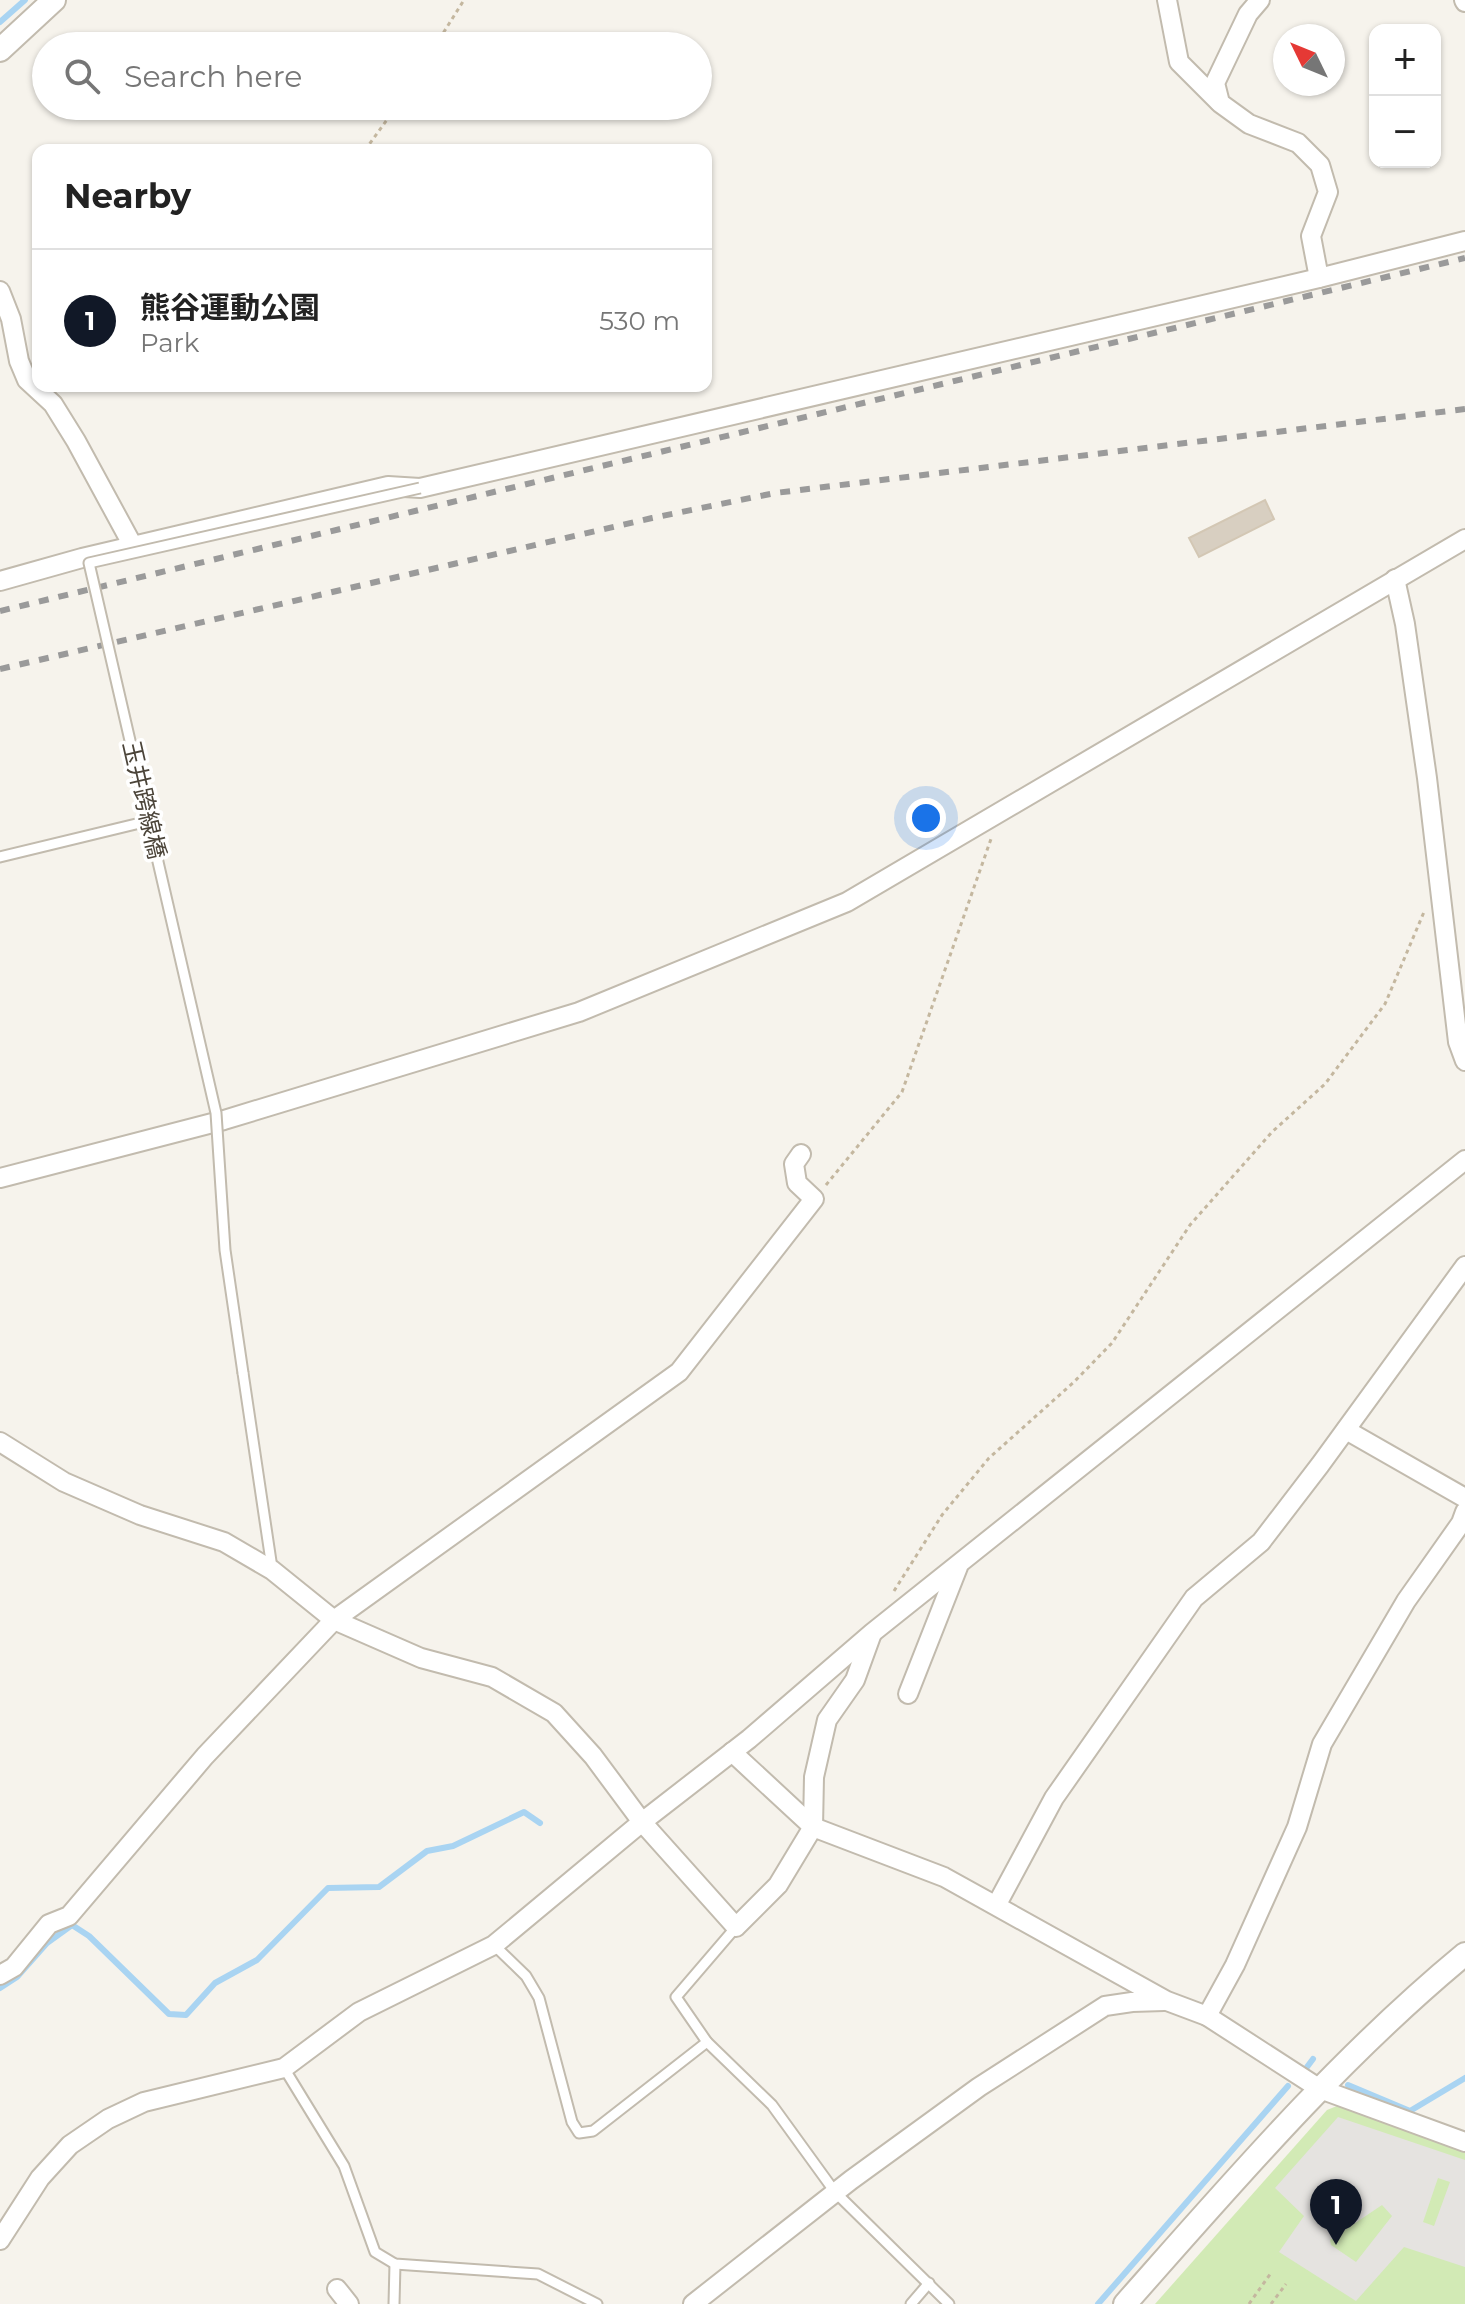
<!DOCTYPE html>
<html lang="en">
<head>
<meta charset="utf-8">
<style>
	:root { --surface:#fff; --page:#f6f6f6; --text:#222; --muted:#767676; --line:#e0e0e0; --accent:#111827 }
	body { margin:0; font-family:Montserrat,"Noto Sans JP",sans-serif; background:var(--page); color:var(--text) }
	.controls { position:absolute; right:24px; top:24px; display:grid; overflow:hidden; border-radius:16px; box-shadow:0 2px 6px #0004 }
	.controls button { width:72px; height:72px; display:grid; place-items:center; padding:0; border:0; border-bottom:2px solid var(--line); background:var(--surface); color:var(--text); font:40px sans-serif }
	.compass { position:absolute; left:1273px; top:24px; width:72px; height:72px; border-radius:50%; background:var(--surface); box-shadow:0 2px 6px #0004; rotate:313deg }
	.you { position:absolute; left:926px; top:818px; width:28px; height:28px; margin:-20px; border:6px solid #fff; border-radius:50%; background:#1a73e8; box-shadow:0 0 0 12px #1a73e833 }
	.badge { display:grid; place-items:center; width:52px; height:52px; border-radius:50%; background:var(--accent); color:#fff; font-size:26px; font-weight:700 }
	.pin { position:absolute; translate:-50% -66px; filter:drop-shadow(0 2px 4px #0008) }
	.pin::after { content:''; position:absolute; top:42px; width:28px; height:24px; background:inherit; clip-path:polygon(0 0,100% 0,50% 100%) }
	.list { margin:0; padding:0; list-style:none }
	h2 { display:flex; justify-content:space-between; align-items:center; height:104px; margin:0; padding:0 32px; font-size:34px }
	h2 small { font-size:26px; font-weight:400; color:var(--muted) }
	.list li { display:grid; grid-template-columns:52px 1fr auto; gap:24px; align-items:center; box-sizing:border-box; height:144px; padding:0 32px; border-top:2px solid var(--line) }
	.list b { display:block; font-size:30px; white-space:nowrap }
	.list p { margin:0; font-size:26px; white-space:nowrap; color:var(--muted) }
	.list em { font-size:26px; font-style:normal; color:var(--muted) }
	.icon { flex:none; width:44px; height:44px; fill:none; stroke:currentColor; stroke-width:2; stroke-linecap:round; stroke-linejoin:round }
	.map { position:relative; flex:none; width:1465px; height:2304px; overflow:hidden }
	.search { position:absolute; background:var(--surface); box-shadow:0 2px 6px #0004; left:32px; top:32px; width:680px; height:88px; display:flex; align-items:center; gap:20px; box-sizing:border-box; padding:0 28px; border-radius:44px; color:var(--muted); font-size:30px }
	.panel { position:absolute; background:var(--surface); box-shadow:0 2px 6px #0004; left:32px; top:144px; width:680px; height:248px; border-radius:16px }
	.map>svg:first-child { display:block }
	.green { fill:#d2eab5 }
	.parking { fill:#e5e3e0; fill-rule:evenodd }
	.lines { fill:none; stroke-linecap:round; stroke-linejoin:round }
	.stream { stroke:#a9d4f2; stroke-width:6 }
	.building { fill:#d8cfc1; stroke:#d3c7b4; stroke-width:2 }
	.service-casing { stroke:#c2bbae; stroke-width:13 }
	.minor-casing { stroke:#c2bbae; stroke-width:22 }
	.tertiary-casing { stroke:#c2bbae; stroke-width:26 }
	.path { stroke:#c4b79f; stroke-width:3; stroke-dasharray:4 4; stroke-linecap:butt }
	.service { stroke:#fff; stroke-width:9 }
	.minor { stroke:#fff; stroke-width:18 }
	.tertiary { stroke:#fff; stroke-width:22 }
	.rail { stroke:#9a9a9a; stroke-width:6; stroke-dasharray:10 10; stroke-linecap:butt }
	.service-bridge-casing { stroke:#c2bbae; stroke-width:13; stroke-linecap:butt }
	.service-bridge { stroke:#fff; stroke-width:9 }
	.labels { text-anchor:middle; stroke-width:7; stroke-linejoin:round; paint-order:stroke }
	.street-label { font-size:24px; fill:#4b4439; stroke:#fff }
</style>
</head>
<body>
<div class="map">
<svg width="1465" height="2304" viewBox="0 0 1465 2304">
	<rect width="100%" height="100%" fill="#f6f3ec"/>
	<!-- green -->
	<path class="green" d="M1337 2106 1465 2151V2304H1155L1327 2110Z"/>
	<!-- parking -->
	<path class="parking" d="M1338 2117 1465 2160V2267L1404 2247 1356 2301 1279 2252 1304 2216 1275 2188ZM1438 2178 1450 2182 1434 2226 1423 2222ZM1382 2205 1392 2216 1356 2262 1331 2245 1330 2240Z"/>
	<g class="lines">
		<!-- stream -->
		<g class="stream">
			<path d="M0 22 25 0"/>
			<path d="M0 1988 17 1977 47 1943 72 1925 89 1936 169 2014 186 2015 215 1983 257 1960 328 1888 379 1887 427 1851 453 1846 524 1812 540 1823"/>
			<path d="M1307 2067 1313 2059"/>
			<path d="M1348 2085 1410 2111 1465 2078"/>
			<path d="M1098 2304 1288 2086"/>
		</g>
	</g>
	<!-- building -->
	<path class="building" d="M1265 500 1274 519 1199 557 1189 538Z"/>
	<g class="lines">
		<defs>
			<g id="service">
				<path d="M0 857 136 824"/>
				<path d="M243 1373 272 1568"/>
				<path d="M494 1945 526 1976 539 1998 572 2122 579 2133 593 2131 707 2042 676 1997 736 1927"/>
				<path d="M707 2042 772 2105 835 2192 949 2304"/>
				<path d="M284 2068 344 2166 375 2252 395 2264 538 2274 597 2304"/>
				<path d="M394 2304 395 2264"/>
				<path d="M911 2304 929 2283"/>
			</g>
			<g id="minor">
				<path d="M1167 0 1179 62 1218 101"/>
				<path d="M1260 0 1248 14 1215 83 1220 103 1249 124 1298 143 1320 165 1328 192 1311 236 1319 278"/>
				<path d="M1464 0 1465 2"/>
				<path d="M0 291 11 319 19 361 27 380 53 404 76 441 133 546"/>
				<path d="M1395 579 1405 624 1427 778 1458 1042 1465 1061"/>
				<path d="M0 581 82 558 388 486 420 488 1319 278 1465 241"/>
				<path d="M0 1178 224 1120 579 1012 847 902 1465 539"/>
				<path d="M1346 1430 1465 1498"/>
				<path d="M0 1442 64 1482 140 1515 224 1542 272 1570 334 1620 421 1658 492 1677 554 1713 593 1756 642 1822 736 1927 778 1885 813 1827 814 1777 827 1720 855 1680 871 1636"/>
				<path d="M908 1694 958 1567"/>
				<path d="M732 1752 813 1827 944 1877 1167 2001 1207 2016 1320 2089 1465 2142"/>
				<path d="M997 1904 1054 1798 1194 1598 1261 1542 1320 1465 1465 1266"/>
				<path d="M0 1975 14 1967 49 1924 69 1916 205 1756 334 1620 679 1372 814 1199 797 1183 794 1164 801 1154"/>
				<path d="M1207 2016 1235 1965 1297 1827 1322 1744 1406 1601 1461 1523 1465 1512"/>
				<path d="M0 2240 40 2178 70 2145 108 2119 144 2102 284 2068 359 2012 494 1945 642 1822 749 1739 872 1633 1465 1160"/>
				<path d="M337 2289 349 2304"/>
				<path d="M693 2304 851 2180 979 2087 1105 2006 1132 2002 1164 2001"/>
			</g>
			<g id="tertiary">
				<path d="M0 50 54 0"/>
				<path d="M1125 2304C1233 2182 1339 2058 1465 1954"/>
			</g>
		</defs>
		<!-- service casing -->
		<use href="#service" class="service-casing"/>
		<!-- minor casing -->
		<use href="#minor" class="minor-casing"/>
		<!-- tertiary casing -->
		<use href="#tertiary" class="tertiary-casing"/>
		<!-- path -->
		<g class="path">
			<path d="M435 46 464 0"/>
			<path d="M365 150 397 106"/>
			<path d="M826 1185 902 1092 991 839"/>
			<path d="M894 1591 942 1515 989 1458 1074 1382 1112 1343 1190 1225 1272 1132 1325 1084 1385 1004 1424 912"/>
			<path d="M1249 2304 1271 2273"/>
			<path d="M1271 2304 1286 2284"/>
		</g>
		<!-- service -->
		<use href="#service" class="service"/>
		<!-- minor -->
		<use href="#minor" class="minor"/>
		<!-- tertiary -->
		<use href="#tertiary" class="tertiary"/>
		<!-- rail -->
		<g class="rail">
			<path d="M0 611 1465 258"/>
			<path d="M0 669 652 518 775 493 1465 409"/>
		</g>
		<defs>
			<path id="service-bridge" d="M243 1373 225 1250 216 1113 89 563 420 488"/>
		</defs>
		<!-- service-bridge casing -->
		<use href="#service-bridge" class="service-bridge-casing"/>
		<!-- service-bridge -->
		<use href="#service-bridge" class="service-bridge"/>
	</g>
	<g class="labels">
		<!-- street labels -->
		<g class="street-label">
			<text transform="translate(144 800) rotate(77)" y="8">玉井跨線橋</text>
		</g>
	</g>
</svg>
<div class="controls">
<button>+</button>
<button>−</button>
</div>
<svg class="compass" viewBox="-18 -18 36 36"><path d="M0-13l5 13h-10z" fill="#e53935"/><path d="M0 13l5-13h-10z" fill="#767676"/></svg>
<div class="you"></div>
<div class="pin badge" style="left:1336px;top:2245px">1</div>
<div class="search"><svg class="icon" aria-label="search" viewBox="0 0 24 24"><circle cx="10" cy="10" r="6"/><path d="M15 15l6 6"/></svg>Search here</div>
<section class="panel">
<h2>Nearby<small></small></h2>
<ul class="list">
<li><span class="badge">1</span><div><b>熊谷運動公園</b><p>Park</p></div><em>530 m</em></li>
</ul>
</section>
</div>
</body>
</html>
